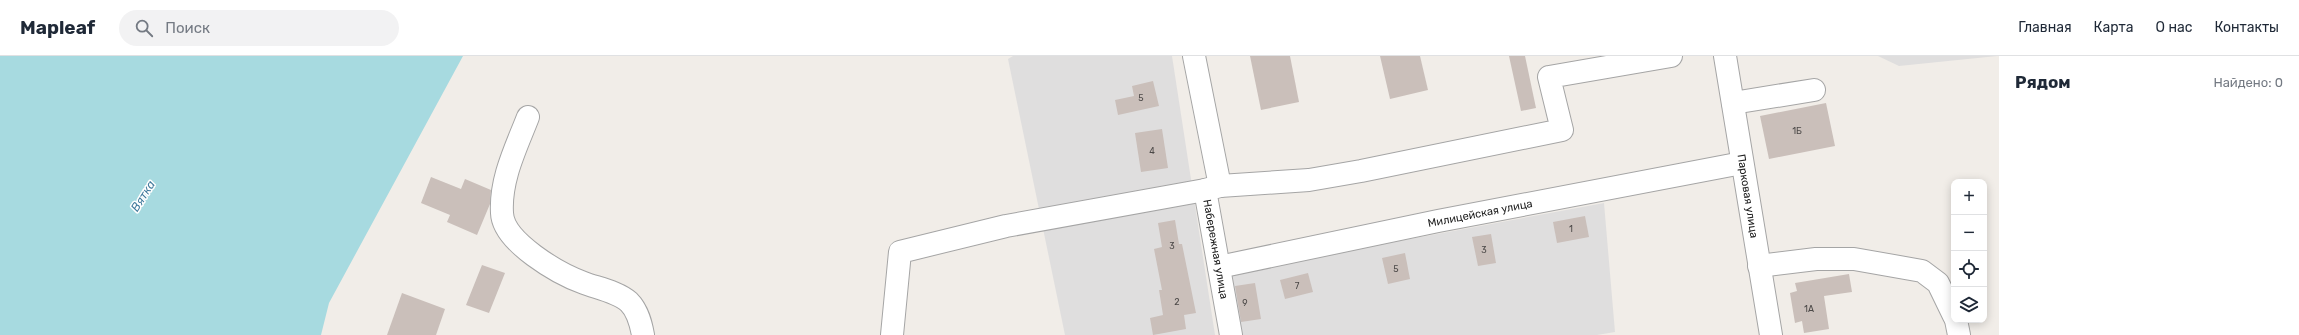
<!DOCTYPE html>
<html lang="ru">
<head>
<meta charset="utf-8">
<style>
	:root { --surface:#fff; --page:#f2f2f3; --text:#1f2937; --muted:#747a83; --line:#e0e1e3 }
	body { margin:0; font-family:Rubik,sans-serif; background:var(--page); color:var(--text) }
	.controls { position:absolute; right:12px; bottom:12px; display:grid; overflow:hidden; border-radius:8px; box-shadow:0 2px 10px #0003 }
	.controls button { width:36px; height:36px; display:grid; place-items:center; padding:0; border:0; border-bottom:1px solid var(--line); background:var(--surface); color:var(--text); font:20px sans-serif }
	.list { margin:0; padding:0; list-style:none }
	h2 { display:flex; justify-content:space-between; align-items:center; height:52px; margin:0; padding:0 16px; font-size:17px }
	h2 small { font-size:13px; font-weight:400; color:var(--muted) }
	.icon { flex:none; width:22px; height:22px; fill:none; stroke:currentColor; stroke-width:2; stroke-linecap:round; stroke-linejoin:round }
	.map { position:relative; flex:none; width:1999px; height:279px; overflow:hidden }
	header { display:flex; align-items:center; gap:24px; box-sizing:border-box; height:56px; padding:0 20px; background:var(--surface); border-bottom:1px solid var(--line) }
	header strong { font-size:19px }
	nav { display:flex; gap:22px; margin-inline-start:auto; font-size:14px }
	.search { width:280px; height:36px; background:var(--page); display:flex; align-items:center; gap:10px; box-sizing:border-box; padding:0 14px; border-radius:22px; color:var(--muted); font-size:15px }
	main { display:flex }
	aside { flex:1; background:var(--surface) }
	.map>svg:first-child { display:block }
	.residential { fill:#dfdede }
	.water { fill:#a7dae0 }
	.building { fill:#cabfba }
	.lines { fill:none; stroke-linecap:round; stroke-linejoin:round }
	.minor-casing { stroke:#a5a5a5; stroke-width:24 }
	.minor { stroke:#fff; stroke-width:22 }
	.labels { text-anchor:middle; stroke-width:3; stroke-linejoin:round; paint-order:stroke }
	.number-label { font-size:9px; fill:#4b4847 }
	.street-label { font-size:11px; fill:#212121; stroke:#fff }
	.water-label { font-size:12px; font-style:italic; fill:#417a9c; stroke:#fff }
</style>
</head>
<body>
<header>
<strong>Mapleaf</strong>
<div class="search"><svg class="icon" aria-label="search" viewBox="0 0 24 24"><circle cx="10" cy="10" r="6"/><path d="M15 15l6 6"/></svg>Поиск</div>
<nav><a>Главная</a><a>Карта</a><a>О нас</a><a>Контакты</a></nav>
</header>
<main>
<div class="map">
<svg width="1999" height="279" viewBox="0 0 1999 279">
	<rect width="100%" height="100%" fill="#f1ede8"/>
	<!-- residential -->
	<g class="residential">
		<path d="M1013 0H1172L1215 279H1065L1008 3Z"/>
		<path d="M1878 0H1997L1899 10Z"/>
		<path d="M1604 147 1615 276 1597 279H1234L1227 217Z"/>
	</g>
	<!-- water -->
	<path class="water" d="M0 0H463L329 247 321 279H0Z"/>
	<!-- building -->
	<g class="building">
		<path d="M1250 0H1290L1299 46 1261 54Z"/>
		<path d="M1380 0H1420L1428 34 1390 43Z"/>
		<path d="M1509 0H1525L1536 52 1521 55Z"/>
		<path d="M1153 25 1159 50 1118 59 1115 44 1134 40 1132 30Z"/>
		<path d="M1826 47 1835 90 1769 103 1760 60Z"/>
		<path d="M1162 73 1168 112 1141 116 1135 77Z"/>
		<path d="M431 121 461 133 465 123 491 134 490 148 477 179 447 166 450 159 421 147Z"/>
		<path d="M1585 160 1589 181 1557 187 1553 166Z"/>
		<path d="M1175 164 1179 188H1182L1196 257 1184 259 1186 273 1153 279 1150 262 1163 259 1159 234H1162L1154 193 1162 191 1158 167Z"/>
		<path d="M1491 178 1496 207 1478 210 1472 181Z"/>
		<path d="M1405 197 1410 223 1388 228 1382 202Z"/>
		<path d="M482 209 505 217 489 257 466 249Z"/>
		<path d="M1308 217 1313 236 1285 243 1280 224Z"/>
		<path d="M1849 218 1852 236 1824 240 1829 273 1804 277 1802 265 1795 267 1790 237 1797 235 1795 227Z"/>
		<path d="M1255 227 1261 263 1241 266 1235 230Z"/>
		<path d="M402 237 445 253 436 279H387Z"/>
	</g>
	<g class="lines">
		<defs>
			<g id="minor">
				<path d="M1194 0 1220 130 1205 134 1231 279"/>
				<path d="M1725 0 1771 279"/>
				<path d="M1733 47 1814 34"/>
				<path d="M528 61C516 92 500 123 502 157 503 186 559 218 584 227 597 232 618 236 629 246 638 255 641 268 643 279"/>
				<path d="M1220 130 1309 124 1361 115 1562 74 1549 21 1671 0"/>
				<path d="M1759 210 1816 203H1854L1922 215 1938 227 1954 260"/>
				<path d="M1219 211 1438 165 1742 107"/>
				<path d="M1956 264 1959 279"/>
				<path d="M892 279 900 196 1006 170 1205 134"/>
			</g>
		</defs>
		<!-- minor casing -->
		<use href="#minor" class="minor-casing"/>
		<!-- minor -->
		<use href="#minor" class="minor"/>
	</g>
	<g class="labels">
		<!-- number labels -->
		<g class="number-label">
			<text x="1141" y="45">5</text>
			<text x="1797" y="78">1Б</text>
			<text x="1152" y="98">4</text>
			<text x="1571" y="176">1</text>
			<text x="1172" y="193">3</text>
			<text x="1484" y="197">3</text>
			<text x="1396" y="216">5</text>
			<text x="1297" y="233">7</text>
			<text x="1177" y="249">2</text>
			<text x="1245" y="250">9</text>
			<text x="1809" y="256">1А</text>
		</g>
		<!-- street labels -->
		<g class="street-label">
			<text transform="translate(1748 140) rotate(81)" y="4">Парковая улица</text>
			<text transform="translate(1480 157) rotate(-11)" y="4">Милицейская улица</text>
			<text transform="translate(1216 193) rotate(80)" y="4">Набережная улица</text>
		</g>
		<!-- water labels -->
		<g class="water-label">
			<text transform="translate(143 140) rotate(-58)" y="4">Вятка</text>
		</g>
	</g>
</svg>
<div class="controls">
<button>+</button>
<button>−</button>
<button><svg class="icon" aria-label="locate" viewBox="0 0 24 24"><circle cx="12" cy="12" r="6"/><path d="M12 2v4M12 18v4M2 12h4M18 12h4"/></svg></button>
<button><svg class="icon" aria-label="layers" viewBox="0 0 24 24"><path d="M12 4l9 5-9 5-9-5zM3 14l9 5 9-5"/></svg></button>
</div>
</div>
<aside>
<h2>Рядом<small>Найдено: 0</small></h2>
<ul class="list">
</ul>
</aside>
</main>
</body>
</html>
